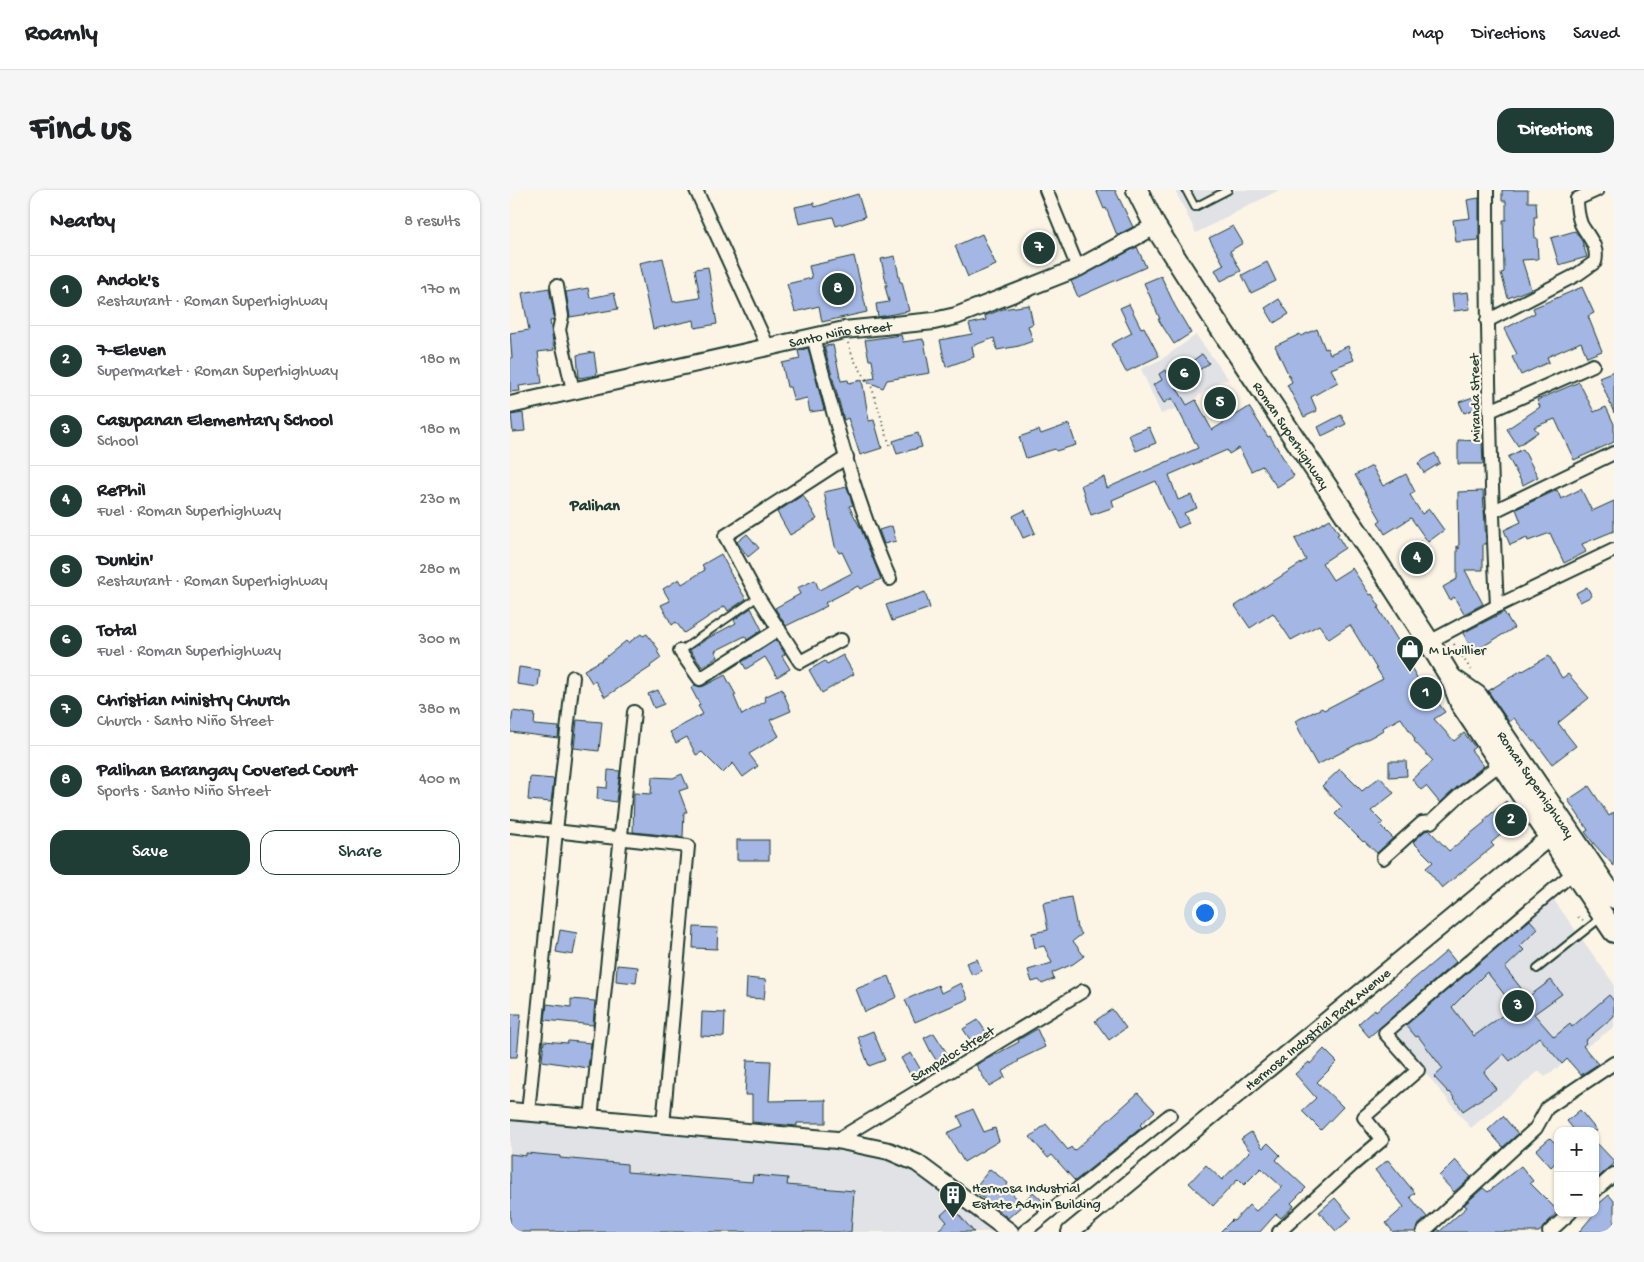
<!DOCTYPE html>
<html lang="en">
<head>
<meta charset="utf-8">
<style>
	:root { --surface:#fff; --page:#f6f6f6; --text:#202124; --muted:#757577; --line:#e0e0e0; --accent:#1f3d34 }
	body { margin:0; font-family:"Gochi Hand",sans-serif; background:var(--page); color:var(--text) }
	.controls { position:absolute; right:15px; bottom:15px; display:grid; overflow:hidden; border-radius:10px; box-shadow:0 1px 4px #0004 }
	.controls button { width:45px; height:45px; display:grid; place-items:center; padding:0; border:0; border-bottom:1px solid var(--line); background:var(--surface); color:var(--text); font:25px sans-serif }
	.you { position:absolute; left:694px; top:722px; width:18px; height:18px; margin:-12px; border:4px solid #fff; border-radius:50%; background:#1a73e8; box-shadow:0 0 0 8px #1a73e833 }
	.badge { display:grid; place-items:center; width:32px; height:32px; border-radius:50%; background:var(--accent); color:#fff; font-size:16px; font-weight:700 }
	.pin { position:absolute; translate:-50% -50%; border:2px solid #fff; box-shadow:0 1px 5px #0006 }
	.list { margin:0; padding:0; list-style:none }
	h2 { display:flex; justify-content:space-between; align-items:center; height:65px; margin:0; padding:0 20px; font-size:21px }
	h2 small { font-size:16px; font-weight:400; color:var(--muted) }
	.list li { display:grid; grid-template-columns:32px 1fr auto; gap:15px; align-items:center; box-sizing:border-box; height:70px; padding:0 20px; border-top:1px solid var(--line) }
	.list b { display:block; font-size:19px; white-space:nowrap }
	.list p { margin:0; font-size:16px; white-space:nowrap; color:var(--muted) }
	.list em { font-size:16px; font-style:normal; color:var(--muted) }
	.actions { display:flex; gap:10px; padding:15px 20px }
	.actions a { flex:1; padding:11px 0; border:1px solid var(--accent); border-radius:15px; text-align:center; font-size:18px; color:var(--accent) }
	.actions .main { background:var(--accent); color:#fff }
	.map { position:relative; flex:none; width:1104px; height:1042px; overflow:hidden; border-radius:15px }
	header { display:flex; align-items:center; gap:30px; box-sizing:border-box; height:70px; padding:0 25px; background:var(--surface); border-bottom:1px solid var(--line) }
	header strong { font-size:24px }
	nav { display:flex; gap:28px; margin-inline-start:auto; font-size:18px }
	.intro { display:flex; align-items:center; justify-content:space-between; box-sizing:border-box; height:120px; padding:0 30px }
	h1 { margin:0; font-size:35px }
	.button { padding:12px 22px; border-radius:15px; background:var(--accent); color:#fff; font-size:18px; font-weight:700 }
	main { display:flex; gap:30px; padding:0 30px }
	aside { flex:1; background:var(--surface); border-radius:15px; box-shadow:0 1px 4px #0004 }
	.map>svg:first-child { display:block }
	.built { fill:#e1e2e5 }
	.building { fill:#a3b6e4; stroke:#1f3d34; fill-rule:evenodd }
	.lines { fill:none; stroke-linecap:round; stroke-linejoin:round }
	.service-casing { stroke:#1f3d34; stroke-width:10 }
	.minor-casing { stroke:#1f3d34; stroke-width:16 }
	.tertiary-casing { stroke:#1f3d34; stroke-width:20 }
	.primary-casing { stroke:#1f3d34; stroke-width:24 }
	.path { stroke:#1f3d34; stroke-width:2; stroke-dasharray:1 4; stroke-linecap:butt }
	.service { stroke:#fcf5e5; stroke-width:6 }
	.minor { stroke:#fcf5e5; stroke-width:12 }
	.tertiary { stroke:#fcf5e5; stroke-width:16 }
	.primary { stroke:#fcf5e5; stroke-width:20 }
	.labels { text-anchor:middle; stroke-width:4.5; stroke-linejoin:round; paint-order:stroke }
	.street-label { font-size:14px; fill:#1f3d34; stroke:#fcf5e5 }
	.poi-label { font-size:14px; fill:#1f3d34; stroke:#fcf5e5; text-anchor:start }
	.quarter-label { font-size:16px; font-weight:bold; fill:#1f3d34; stroke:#fcf5e5 }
</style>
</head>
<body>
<header>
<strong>Roamly</strong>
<nav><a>Map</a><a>Directions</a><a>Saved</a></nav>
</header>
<div class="intro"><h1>Find us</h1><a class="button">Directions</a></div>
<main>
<aside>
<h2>Nearby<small>8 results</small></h2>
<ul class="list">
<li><span class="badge">1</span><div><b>Andok's</b><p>Restaurant · Roman Superhighway</p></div><em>170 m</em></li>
<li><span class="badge">2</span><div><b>7-Eleven</b><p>Supermarket · Roman Superhighway</p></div><em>180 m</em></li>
<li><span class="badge">3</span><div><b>Casupanan Elementary School</b><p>School</p></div><em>180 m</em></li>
<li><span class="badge">4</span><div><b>RePhil</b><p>Fuel · Roman Superhighway</p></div><em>230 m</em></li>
<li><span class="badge">5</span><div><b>Dunkin'</b><p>Restaurant · Roman Superhighway</p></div><em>280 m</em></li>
<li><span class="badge">6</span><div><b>Total</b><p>Fuel · Roman Superhighway</p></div><em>300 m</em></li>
<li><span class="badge">7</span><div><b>Christian Ministry Church</b><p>Church · Santo Niño Street</p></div><em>380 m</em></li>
<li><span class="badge">8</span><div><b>Palihan Barangay Covered Court</b><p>Sports · Santo Niño Street</p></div><em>400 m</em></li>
</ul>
<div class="actions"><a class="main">Save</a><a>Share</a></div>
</aside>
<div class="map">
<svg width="1104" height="1042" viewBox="0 0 1104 1042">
	<rect width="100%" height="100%" fill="#fcf5e5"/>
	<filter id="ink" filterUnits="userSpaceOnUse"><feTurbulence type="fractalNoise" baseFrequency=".02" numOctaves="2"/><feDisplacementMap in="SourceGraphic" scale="10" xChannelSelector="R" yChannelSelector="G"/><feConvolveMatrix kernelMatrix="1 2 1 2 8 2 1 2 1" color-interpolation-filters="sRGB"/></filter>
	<g filter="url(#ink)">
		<!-- built -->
		<g class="built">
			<path d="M665 0H769L686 43Z"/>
			<path d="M686 145 719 190 709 191 678 214 651 224 631 179 652 169Z"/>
			<path d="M1041 706 1104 794V837L1035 887 1029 881 961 938 882 842Z"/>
			<path d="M0 927 379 965 410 977 492 1042H0Z"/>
		</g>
		<!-- building -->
		<g class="building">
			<path d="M586 0H605L623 37 607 45 596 18 594 19Z"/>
			<path d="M992 0H1018V12H1026L1027 27H1024L1025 48H1027L1028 69 1012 70 1021 99 998 108 991 83 994 82 993 30H996V11H992Z"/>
			<path d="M348 4 355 27 326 36 323 27 289 34 285 17 304 13 305 17Z"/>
			<path d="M969 8V50L946 52 943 30 960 28 957 10Z"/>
			<path d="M723 36 733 53 720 61 731 81 711 91 705 80 714 75 699 48Z"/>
			<path d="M1065 41 1072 51 1077 67 1049 75 1041 48Z"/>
			<path d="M472 44 486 75 458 87 445 56Z"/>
			<path d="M627 57 636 77 568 107 561 91Z"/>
			<path d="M344 66 357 122 312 132 309 116 285 122 277 94 302 88 299 76Z"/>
			<path d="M385 66 390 92H392L399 121 368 127 366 114 379 112 375 96H377L371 69Z"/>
			<path d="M153 68 163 112 190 108 185 79 198 77 207 134 185 138 184 130 143 139 129 73Z"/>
			<path d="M757 72 766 91 741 103 732 85Z"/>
			<path d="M651 86 665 116 681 143 664 154 648 129H650L634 93Z"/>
			<path d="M1072 97 1084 123 1078 126 1092 161 1077 167 1071 152 1037 167 1039 172 1011 185 1002 167 1007 164 994 139 1025 123 1023 118Z"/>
			<path d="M39 98 44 126 43 130 40 131 44 160 28 162 32 193 9 196 10 201 0 202V168H2L0 143 19 140 12 103Z"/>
			<path d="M78 98 80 108 104 103 108 119 60 127 56 102Z"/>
			<path d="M958 102 960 119 944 121 942 104Z"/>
			<path d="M769 109 779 124 764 133 755 118Z"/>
			<path d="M619 114 631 138 634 137 649 166 616 182 601 154 622 143 610 118Z"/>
			<path d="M519 115 523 134 518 136 523 151 509 156 487 160 484 148 462 156 464 167 436 177 430 150 462 144 459 134 476 130 475 126 493 119Z"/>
			<path d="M807 139 815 159 817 158 820 164 838 156 844 170 821 179 828 192 801 207 807 221 794 227 777 195 782 192 765 156 790 144 791 146Z"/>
			<path d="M391 145 393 152 413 149V151H414L420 183 377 190 373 198 354 190 365 188 362 170H359L355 150Z"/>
			<path d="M323 155 331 191 338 190 339 193 352 190 359 231 364 230 372 258 350 265 338 228 334 230 314 156Z"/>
			<path d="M298 158 314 220 300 222 297 208 284 211 280 197H277L272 173 290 169 288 161Z"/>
			<path d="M84 162 87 185 69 188 67 165Z"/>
			<path d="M692 164 699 173 666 197 677 215 686 210 702 240 739 217 758 247 760 246 784 286 767 297 752 276 741 281 729 258 719 264 717 260 659 285 668 310 681 305 687 318 674 323 679 333 668 338 654 311 646 291 602 310 604 317 581 325 571 295 594 287 597 298 688 258 662 208 654 213 643 195 652 190 649 184 655 180 660 187Z"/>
			<path d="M1104 181V223L1089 187Z"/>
			<path d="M1069 192 1084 222 1096 217 1104 234V252L1064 270 1045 229 1024 237 1028 242 1008 256 997 239 1030 217 1027 210Z"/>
			<path d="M963 207 967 218 954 223 949 212Z"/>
			<path d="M13 223 15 241 3 242 1 225Z"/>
			<path d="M831 225 836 234 812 246 808 237Z"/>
			<path d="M559 234 566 255 546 261 545 259 516 268 509 247 529 240 531 244Z"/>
			<path d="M639 237 646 253 626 261 619 245Z"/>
			<path d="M408 243 412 257 387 264 383 251Z"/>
			<path d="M948 250 972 251 973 274H948Z"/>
			<path d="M1013 259 1028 287 1013 295 998 267Z"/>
			<path d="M925 263 930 273 914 283 908 273Z"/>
			<path d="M862 276 873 296 896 284 905 302 900 305 912 324 919 319 934 340 918 352 901 328 875 344 868 332 871 330 845 285Z"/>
			<path d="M337 297 343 315 339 316 351 339 371 389 350 399 348 396 315 413 317 416 276 436 265 418 290 404 287 398 305 390 309 400 342 383 332 362 329 363 325 356 314 302Z"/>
			<path d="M1071 299 1082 321 1104 311V341L1072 354 1076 362 1054 373 1040 343 1018 351 1017 348 1000 355 994 340 1011 332 1006 319 1047 300 1051 309Z"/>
			<path d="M973 301 976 354H973V380H955L973 414 954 424 944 407 940 410 933 397 947 389V356L949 359 948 302Z"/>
			<path d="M293 305 307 329 280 345 267 322Z"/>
			<path d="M515 320 525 343 513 348 503 326Z"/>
			<path d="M820 329 829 344 827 345 835 358 812 373 823 390 842 378 860 405 862 404 870 417 868 418 895 462 893 463 909 491 922 512 926 510 935 522 924 529 944 551 954 543 965 557 961 560 974 576 946 598 930 613 916 596 911 600 902 589 923 571 904 551 905 549 891 528 872 538 873 540 865 545 807 575 797 557 785 531 812 518 814 520 873 489 840 435 819 449 809 435 781 450 763 423 740 438 725 416 796 370 785 349Z"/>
			<path d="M382 336 386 351 374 354 369 340Z"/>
			<path d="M237 344 249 358 238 367 227 352Z"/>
			<path d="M911 351 922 367 912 374 901 358Z"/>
			<path d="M211 364 220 381H219L236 409 218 421 215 416 174 443 166 432 162 435 151 415 160 411 153 399 169 389 172 394 195 380 192 375Z"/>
			<path d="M1077 397 1082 406 1070 412 1066 403Z"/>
			<path d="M415 402 420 418 382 431 376 415Z"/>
			<path d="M241 418 252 440 237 450 235 446 205 461 208 467 192 477 180 460 200 447 226 433 224 430Z"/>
			<path d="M994 422 1004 438 963 462 953 443Z"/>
			<path d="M131 444 133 446 137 444 149 460 147 461 151 468 140 476 141 477 95 507 85 491 82 493 74 480 92 470 116 451 118 453Z"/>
			<path d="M266 450 275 464 272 466 280 479 267 487 255 467 236 479 232 472Z"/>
			<path d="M333 465 344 484 312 503 299 480 315 471 317 474Z"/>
			<path d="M1039 466 1052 488 1058 484 1079 508 1048 533 1066 556 1042 574 1025 551 1023 552 1004 528 999 532 978 501 1012 480 1013 481Z"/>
			<path d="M9 477 30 480 28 497 7 494Z"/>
			<path d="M215 485 226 505 224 506 232 525 256 511 254 507 272 499 281 521 260 530 269 546 239 564 248 576 233 587 223 573 213 583 192 562 186 565 177 547 166 553 160 542 193 524 188 516 190 515 181 498 185 495 190 497 194 496Z"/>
			<path d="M148 500 154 514 144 518 138 504Z"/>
			<path d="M3 521 25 524 24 535 49 537 48 548 0 542Z"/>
			<path d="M67 530 92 532 89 561 64 558Z"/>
			<path d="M879 571H896L897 586 879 587Z"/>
			<path d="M830 579 852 601 870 587 884 603 861 621 873 633 870 635 883 648 867 663 854 651 853 652 825 624 832 617 812 596Z"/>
			<path d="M98 580 110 581 106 612 87 609 88 597 97 598Z"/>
			<path d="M172 584 178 598 169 601 177 622H174L173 647 123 642 124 603 141 604 142 587 163 588Z"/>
			<path d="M20 587 44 589 41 612 18 610Z"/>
			<path d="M1079 596 1099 626 1104 622V676L1084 654 1075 642 1078 640 1058 610Z"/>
			<path d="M996 611 1010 628 981 653 984 656 932 698 916 678 923 672 903 652 915 641 919 640 939 661 975 632 974 630Z"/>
			<rect x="227" y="650" width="32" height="20"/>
			<path d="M561 707 567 738 572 744 563 751 574 766 563 774 542 783 544 789 532 794 529 790 522 792 518 780 542 773 534 756 525 758 522 743 538 740 533 713Z"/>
			<path d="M1020 730 1028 739 1010 756 1014 760 995 778 1018 807 1041 790 1052 804 1024 824 1044 847 1060 834 1062 837 1099 805 1104 811V826L1075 851 1076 853 1073 856 1088 874 1071 885 1057 869 1052 874 1029 847 1000 871 994 864 974 882 986 899 953 921 940 902 939 903 924 887 933 879 908 846 906 847 896 835ZM977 782 1004 817 964 846 942 817Z"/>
			<path d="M184 737 208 738 207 759 183 758Z"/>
			<path d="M50 740 67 743 63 765 46 762Z"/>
			<path d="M937 761 946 772 859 847 848 834 865 819 866 821Z"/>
			<path d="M467 769 472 781 462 785 456 773Z"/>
			<path d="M107 775 128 777 126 793 106 791Z"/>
			<path d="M379 786 387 807 355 822 346 799Z"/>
			<path d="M237 788 256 790 254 809 236 808Z"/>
			<path d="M451 793 458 809 405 832 395 810 428 795 431 803Z"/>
			<path d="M61 809 85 811 83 835 35 830 37 814 61 817Z"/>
			<path d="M602 819 616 838 599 850 585 831Z"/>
			<path d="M192 822 215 823 214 847 191 846Z"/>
			<path d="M0 824H11L7 867H0Z"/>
			<path d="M468 830 480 848 457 862 453 856 461 851 453 839Z"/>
			<path d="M527 839 535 857 508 870 509 871 492 882 495 887 479 896 466 875 509 852 508 850Z"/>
			<path d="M363 841 375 870 359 876 348 847Z"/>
			<path d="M424 843 442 871 431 878 421 862 414 848Z"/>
			<path d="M34 851 57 853 58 851 81 853 78 878 32 871Z"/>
			<path d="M814 859 827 872 807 892 833 917 811 940 792 921 806 908 785 884 799 872 800 874Z"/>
			<path d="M401 863 415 887 405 893 391 868Z"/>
			<path d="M237 870 261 871 259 911 316 910V933H287V936L242 932V905H235Z"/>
			<path d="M628 903 645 921 630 935 632 937 565 991 542 965 538 968 520 947 536 934 558 960 561 957 564 961Z"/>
			<path d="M463 919 474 942 485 938 489 951 454 972 437 943 453 936 448 926Z"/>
			<path d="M1070 920 1087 941H1065L1057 931Z"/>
			<path d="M993 926 1008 944 993 957 978 940Z"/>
			<path d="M741 942 753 958 758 953 770 965 766 970 796 998 781 1013 784 1016 771 1028 766 1024 750 1042H710L722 1030 724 1031 739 1015 746 1021 772 997 751 978 734 995 728 989 703 1016 679 993 696 975 712 990 740 961 731 949Z"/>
			<path d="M1040 948 1048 956V970L1041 977 1026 960Z"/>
			<path d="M1085 951 1104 971V974L1085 990Z"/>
			<path d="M16 963 50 966V968L117 974V982L242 992 243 985 278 988 277 995 344 1001 341 1042H0V964L16 966Z"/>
			<path d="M878 970 905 1003 900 1007 917 1027 907 1036 905 1042H883L876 1033 894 1017 865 980Z"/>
			<path d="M945 970 961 987 944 1002 929 986Z"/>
			<path d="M1011 976 1023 991 1020 993 1048 1021 1029 1042H925L928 1039 930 1041 957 1017 954 1015 973 998 978 1002Z"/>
			<path d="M480 979 498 993 496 997 513 1015 498 1028 463 1000Z"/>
			<path d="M523 1002 536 1014 527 1021 516 1009Z"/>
			<path d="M1099 1005 1104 1011V1042H1069L1085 1023V1017Z"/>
			<path d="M825 1008 842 1028 826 1041 809 1022Z"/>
			<path d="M441 1016 464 1042H426L437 1032 431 1025Z"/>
		</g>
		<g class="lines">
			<defs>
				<g id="service">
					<path d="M676 0 685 17 718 0"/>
					<path d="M170 461 248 407"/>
					<path d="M1027 779 1092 727"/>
				</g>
				<g id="minor">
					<path d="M186 0 258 157"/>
					<path d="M536 0 568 78"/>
					<path d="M977 0C977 139 980 277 987 416"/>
					<path d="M47 96 52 126 49 140 63 200"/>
					<path d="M977 131 1068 84 1085 72C1089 56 1078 47 1071 34 1068 26 1067 18 1067 9L1087 0"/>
					<path d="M303 147C325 229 345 312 380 389"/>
					<path d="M980 221 1083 175"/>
					<path d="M982 322 1104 263"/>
					<path d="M331 450 290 472 248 407 215 346 337 267"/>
					<path d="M919 452 987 416 1104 360"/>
					<path d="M170 461 190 489 269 439"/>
					<path d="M0 636 178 656 153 935"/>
					<path d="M873 668 912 633 921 632 951 604 990 574"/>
					<path d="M18 923 46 641 63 487"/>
					<path d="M81 929 124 522"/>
					<path d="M327 950 573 801"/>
					<path d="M1085 1001 1104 984"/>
					<path d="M514 1042 660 925"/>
					<path d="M769 1042 841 976 872 950 854 927 908 880 875 843 1064 682"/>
					<path d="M913 1042 1026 938 1037 918 1104 873"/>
					<path d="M1039 1042 1060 1023"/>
				</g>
				<g id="tertiary">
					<path id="s1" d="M0 215 334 140 424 131 446 126 568 78 645 36"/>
					<path d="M0 921 327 950 379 961 407 973 500 1042"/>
					<path id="s2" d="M560 1042 1048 640"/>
				</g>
				<g id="primary">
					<path id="s3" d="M627 0 645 36 705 130 862 364 919 452 941 488 951 514 1104 742"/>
					<path id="s4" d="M941 488 967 506 1104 708"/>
				</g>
			</defs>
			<!-- service casing -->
			<use href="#service" class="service-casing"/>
			<!-- minor casing -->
			<use href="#minor" class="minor-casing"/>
			<!-- tertiary casing -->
			<use href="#tertiary" class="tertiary-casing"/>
			<!-- primary casing -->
			<use href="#primary" class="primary-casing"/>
			<!-- path -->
			<g class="path">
				<path d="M338 153 344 170 362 198 380 256"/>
				<path d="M944 454 963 483"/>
				<path d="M1068 727 1073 730"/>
			</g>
			<!-- service -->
			<use href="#service" class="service"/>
			<!-- minor -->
			<use href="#minor" class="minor"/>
			<!-- tertiary -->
			<use href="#tertiary" class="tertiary"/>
			<!-- primary -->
			<use href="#primary" class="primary"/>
		</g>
	</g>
	<!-- icons -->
	<defs>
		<symbol id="shop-pin" viewBox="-11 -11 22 30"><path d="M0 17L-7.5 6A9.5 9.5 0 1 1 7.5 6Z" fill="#1f3d34" stroke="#fcf5e5"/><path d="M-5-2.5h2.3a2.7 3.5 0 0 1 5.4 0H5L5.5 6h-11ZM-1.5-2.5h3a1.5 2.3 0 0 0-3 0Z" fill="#fff"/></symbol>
		<symbol id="building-pin" viewBox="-11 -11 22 30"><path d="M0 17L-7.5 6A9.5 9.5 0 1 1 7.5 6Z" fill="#1f3d34" stroke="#fcf5e5"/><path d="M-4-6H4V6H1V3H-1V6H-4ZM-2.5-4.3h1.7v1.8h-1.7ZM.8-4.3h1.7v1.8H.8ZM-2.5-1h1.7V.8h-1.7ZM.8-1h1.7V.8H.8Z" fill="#fff"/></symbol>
	</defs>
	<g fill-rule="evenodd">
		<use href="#shop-pin" x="884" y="443" width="32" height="43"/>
		<use href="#building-pin" x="427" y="989" width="32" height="43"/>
	</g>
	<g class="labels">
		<!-- street labels -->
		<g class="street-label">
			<text dy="5" stroke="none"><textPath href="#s1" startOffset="338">Santo Niño Street</textPath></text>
			<text transform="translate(964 208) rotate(-91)" y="5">Miranda Street</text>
			<text dy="5" stroke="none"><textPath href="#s3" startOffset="290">Roman Superhighway</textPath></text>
			<text dy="5" stroke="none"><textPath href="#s4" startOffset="138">Roman Superhighway</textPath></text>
			<text dy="5" stroke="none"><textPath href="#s2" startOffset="320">Hermosa Industrial Park Avenue</textPath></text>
			<text transform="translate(442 863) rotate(-31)" y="5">Sampaloc Street</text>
		</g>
		<!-- poi labels -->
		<g class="poi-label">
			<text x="919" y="464">M Lhuillier</text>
			<text x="462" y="1002">Hermosa Industrial<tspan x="462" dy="16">Estate Admin Building</tspan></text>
		</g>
		<!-- quarter labels -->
		<g class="quarter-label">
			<text x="85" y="320">Palihan</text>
		</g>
	</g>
</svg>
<div class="controls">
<button>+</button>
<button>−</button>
</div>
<div class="you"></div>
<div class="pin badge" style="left:916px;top:503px">1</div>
<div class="pin badge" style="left:1001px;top:630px">2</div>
<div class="pin badge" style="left:1008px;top:816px">3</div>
<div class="pin badge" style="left:907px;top:368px">4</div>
<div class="pin badge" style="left:710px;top:213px">5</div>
<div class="pin badge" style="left:674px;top:184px">6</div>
<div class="pin badge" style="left:529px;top:58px">7</div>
<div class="pin badge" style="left:328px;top:99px">8</div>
</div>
</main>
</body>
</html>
